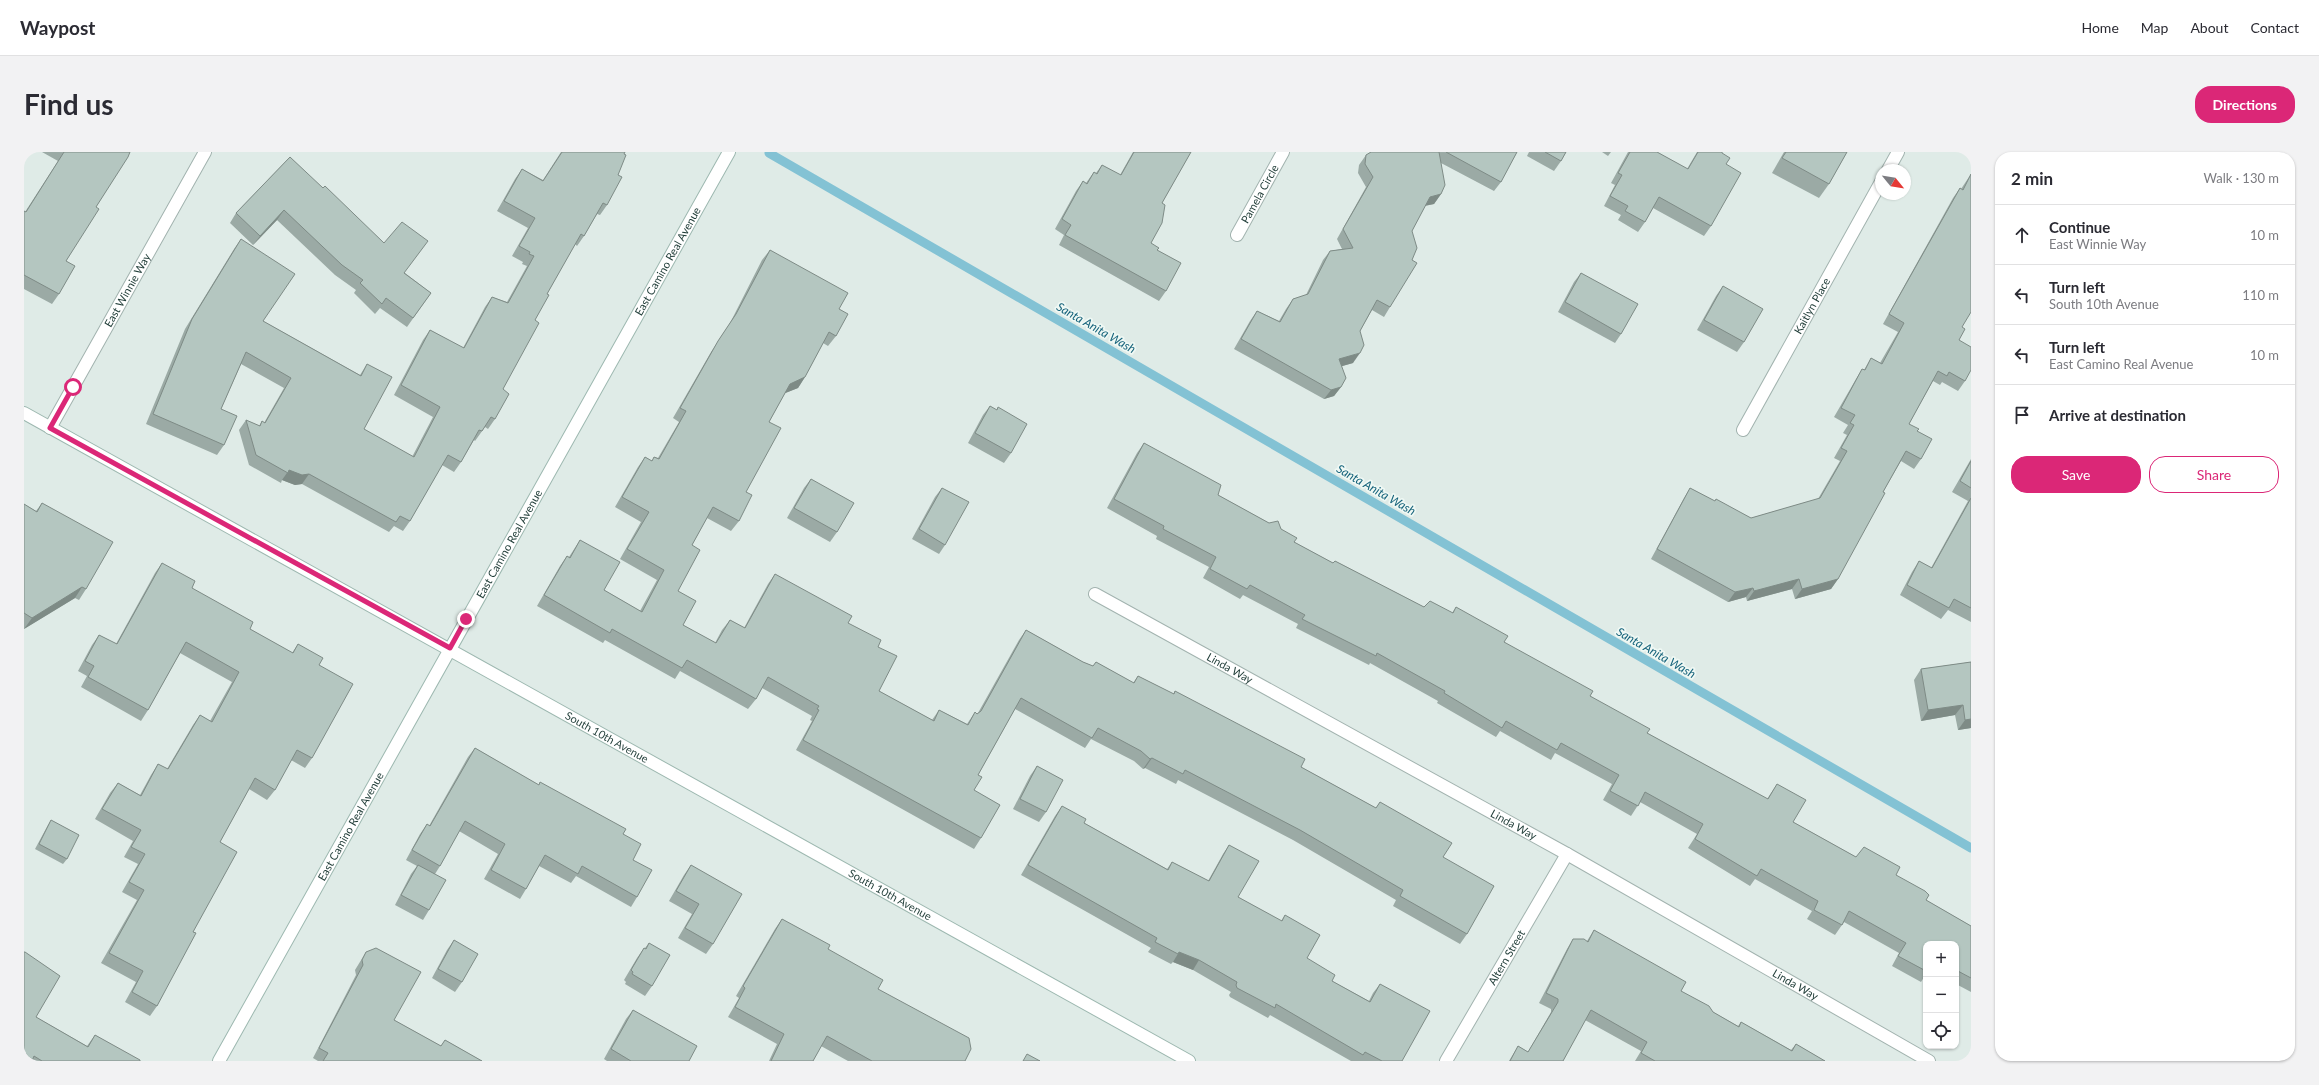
<!DOCTYPE html>
<html lang="en">
<head>
<meta charset="utf-8">
<style>
	:root { --surface:#fff; --page:#f2f2f3; --text:#2b2b33; --muted:#7c7c81; --line:#e1e1e2; --accent:#db2777 }
	body { margin:0; font-family:Lato,sans-serif; background:var(--page); color:var(--text) }
	.controls { position:absolute; right:12px; bottom:12px; display:grid; overflow:hidden; border-radius:8px; box-shadow:0 1px 3px #0004 }
	.controls button { width:36px; height:36px; display:grid; place-items:center; padding:0; border:0; border-bottom:1px solid var(--line); background:var(--surface); color:var(--text); font:20px sans-serif }
	.compass { position:absolute; left:1851px; top:12px; width:36px; height:36px; border-radius:50%; background:var(--surface); box-shadow:0 1px 3px #0004; rotate:120deg }
	.stop { position:absolute; width:12px; height:12px; margin:-9px; border:3px solid #db2777; border-radius:50%; background:#fff }
	.stop.end { background:#db2777; border-color:#fff; box-shadow:0 1px 4px #0008 }
	.list { margin:0; padding:0; list-style:none }
	h2 { display:flex; justify-content:space-between; align-items:center; height:52px; margin:0; padding:0 16px; font-size:17px }
	h2 small { font-size:13px; font-weight:400; color:var(--muted) }
	.list li { display:grid; grid-template-columns:26px 1fr auto; gap:12px; align-items:center; box-sizing:border-box; height:60px; padding:0 16px; border-top:1px solid var(--line) }
	.list b { display:block; font-size:15px; white-space:nowrap }
	.list p { margin:0; font-size:13px; white-space:nowrap; color:var(--muted) }
	.list em { font-size:13px; font-style:normal; color:var(--muted) }
	.actions { display:flex; gap:8px; padding:12px 16px }
	.actions a { flex:1; padding:9px 0; border:1px solid var(--accent); border-radius:16px; text-align:center; font-size:14px; color:var(--accent) }
	.actions .main { background:var(--accent); color:#fff }
	.icon { flex:none; width:22px; height:22px; fill:none; stroke:currentColor; stroke-width:2; stroke-linecap:round; stroke-linejoin:round }
	.map { position:relative; flex:none; width:1947px; height:909px; overflow:hidden; border-radius:16px }
	header { display:flex; align-items:center; gap:24px; box-sizing:border-box; height:56px; padding:0 20px; background:var(--surface); border-bottom:1px solid var(--line) }
	header strong { font-size:19px }
	nav { display:flex; gap:22px; margin-inline-start:auto; font-size:14px }
	.intro { display:flex; align-items:center; justify-content:space-between; box-sizing:border-box; height:96px; padding:0 24px }
	h1 { margin:0; font-size:28px }
	.button { padding:10px 18px; border-radius:16px; background:var(--accent); color:#fff; font-size:14px; font-weight:700 }
	main { display:flex; gap:24px; padding:0 24px }
	aside { flex:1; background:var(--surface); border-radius:16px; box-shadow:0 1px 3px #0004 }
	.map>svg:first-child { display:block }
	.lines { fill:none; stroke-linecap:round; stroke-linejoin:round }
	.stream { stroke:#83c2d4; stroke-width:9 }
	.street-casing { stroke:#a2b3af; stroke-width:14 }
	.secondary-casing { stroke:#9db8b0; stroke-width:14 }
	.street { stroke:#fff; stroke-width:12 }
	.secondary { stroke:#fff; stroke-width:12 }
	.wall { fill:#9baaa5 }
	.shaded-wall { fill:#7e8b86 }
	.building { fill:#b4c6c0; stroke:#7e8b86 }
	.route { stroke:#db2777; stroke-width:5 }
	.labels { text-anchor:middle; stroke-width:3.5; stroke-linejoin:round; paint-order:stroke }
	.street-label { font-size:11px; fill:#1f3c37; stroke:#eff8f4 }
	.water-label { font-size:12px; font-style:italic; fill:#16637b; stroke:#eff8f4 }
</style>
</head>
<body>
<header>
<strong>Waypost</strong>
<nav><a>Home</a><a>Map</a><a>About</a><a>Contact</a></nav>
</header>
<div class="intro"><h1>Find us</h1><a class="button">Directions</a></div>
<main>
<div class="map">
<svg width="1947" height="909" viewBox="0 0 1947 909">
	<rect width="100%" height="100%" fill="#dfebe7"/>
	<g class="lines">
		<!-- stream -->
		<path class="stream" d="M745 1 1947 696"/>
		<defs>
			<g id="street">
				<path d="M1864 18 1874 0"/>
				<path id="s1" d="M1213 83 1259 0"/>
				<path id="s2" d="M26 276 181 0"/>
				<path id="s3" d="M1719 278 1857 30"/>
				<path id="s4" d="M1071 442 1543 702 1905 909"/>
				<path id="s5" d="M1422 909 1543 702"/>
			</g>
			<g id="secondary">
				<path id="s6" d="M0 261 1165 909"/>
				<path id="s7" d="M195 909 705 0"/>
			</g>
		</defs>
		<!-- street casing -->
		<use href="#street" class="street-casing"/>
		<!-- secondary casing -->
		<use href="#secondary" class="secondary-casing"/>
		<!-- street -->
		<use href="#street" class="street"/>
		<!-- secondary -->
		<use href="#secondary" class="secondary"/>
	</g>
	<!-- wall -->
	<g class="wall">
		<path d="M18 0H106L72 55 42 109 35 142 28 152 0 137V59L1 60 34 9Z"/>
		<path d="M537 0 583 53 576 63 573 62 560 84 553 94 551 92 523 142 479 237 471 267 464 277 461 275 451 289 450 288 437 310 430 320 418 313 386 369 379 379 370 374 365 380 278 332 271 333 258 328 257 331 225 313 215 278 222 268 235 274 238 269 240 271 260 236 217 212 197 257 200 293 193 303 122 272 161 177 210 97 217 87 239 169 336 223 343 212 340 277 388 305 409 265 370 243 399 188 406 178 439 196 461 155 468 145 483 150 503 114 498 112 499 110 488 104 504 76 473 59 491 27 498 17 519 28Z"/>
		<path d="M1109 0H1167L1138 51 1127 91 1133 98 1142 139 1135 149 1035 93 1040 83 1031 77 1052 39 1059 29 1062 31 1070 20 1072 21 1078 13 1096 23Z"/>
		<path d="M1347 0H1493L1477 30 1470 39 1417 11V42L1410 52 1401 54 1388 79 1366 155 1360 165 1348 158 1336 179 1329 211 1318 214 1317 235 1310 244 1300 247 1210 197 1226 169 1233 159 1255 169 1262 157 1269 147 1282 143 1299 108 1306 99 1318 97 1313 87 1342 35 1334 21 1335 13 1342 3Z"/>
		<path d="M1505 0H1542L1537 9 1530 19 1503 4Z"/>
		<path d="M1578 0H1587L1584 4Z"/>
		<path d="M1604 0H1633L1663 17 1673 0H1698V1L1702 12 1687 74 1680 84 1629 56 1621 70 1614 80 1594 68 1597 63 1580 54 1591 33 1587 31Z"/>
		<path d="M1760 0H1823L1805 32 1795 46 1748 21Z"/>
		<path d="M266 5 381 121 407 141 383 175 356 156 351 162 330 141 332 138 311 123 253 68 229 93 206 71 212 61Z"/>
		<path d="M1947 22 1938 175 1935 188 1941 229 1934 239 1918 230 1916 233 1909 229 1885 272 1893 279 1897 307 1890 317 1877 309 1859 340 1814 427 1807 437 1771 447 1768 437 1723 449 1722 445 1704 450 1627 407 1660 346 1666 336 1690 349 1727 366 1794 347 1816 309 1810 306 1823 283 1819 281 1824 273 1810 265 1832 227 1838 217 1840 218 1847 206 1856 211 1874 180 1859 172 1929 46 1936 36 1937 37Z"/>
		<path d="M746 98 815 157 812 184 804 194 799 191 781 225 774 236 761 241 745 270 722 340 715 369 707 379 683 366 668 393 654 439 659 473 691 491 698 478 706 468 720 476 744 432 751 422 824 471 854 495 855 539 908 568 915 558 943 572 951 560 953 562 954 561 995 488 1002 478 1059 510 1069 514 1072 510 1109 531 1114 524 1149 542 1151 539 1277 615 1352 656 1356 650 1419 705 1443 782 1436 792 1369 754 1372 748 1269 688 1154 628 1152 632 1121 616 1119 617 1110 609 1067 587 1061 596 991 557 954 623 950 638 957 686 950 697 772 598 788 569 786 568 788 564 738 536 732 547 724 557 656 519 651 527 581 488 579 491 513 454 536 414 543 404 545 405 556 388 580 438 616 459 633 428 596 407 617 370 591 355 614 315 621 305 628 309 630 305 634 306 655 270 649 266 687 200 705 173 738 108Z"/>
		<path d="M1557 121 1597 182 1591 191 1534 160 1550 130Z"/>
		<path d="M1699 134 1720 190 1713 200 1673 178 1692 144Z"/>
		<path d="M966 254 987 301 980 311 944 291 959 263Z"/>
		<path d="M1120 291 1194 343 1245 371 1257 377 1270 390 1309 411 1311 409 1400 455 1428 461 1432 455 1480 490 1566 544 1623 581 1743 647 1753 632 1769 670 1832 705 1872 723 1902 748 1947 774V840L1932 832V792H1902V822L1897 830 1868 814 1875 801 1820 770 1811 783 1783 767 1788 759 1731 727 1726 734 1664 696 1673 682 1616 650 1607 664 1579 648 1588 632 1531 601 1527 608 1476 579 1472 585 1413 551 1414 549 1346 511 1345 513 1272 476 1274 472 1219 443 1216 447 1179 426 1185 415 1132 387 1133 384 1083 356 1113 301Z"/>
		<path d="M1947 307V470L1924 458 1917 467 1876 443 1888 420 1895 409 1907 416 1944 349 1928 340Z"/>
		<path d="M787 327 813 380 806 390 763 366 780 336Z"/>
		<path d="M918 336 921 393 915 402 888 387 911 345Z"/>
		<path d="M18 351 62 437 55 448 51 446 0 477V352L12 359Z"/>
		<path d="M138 411 168 436 226 477 268 501 274 492 295 513 288 606 281 616 267 608 251 638 243 648 225 637 196 690 169 780 133 854 126 864 101 850 112 830 77 811 113 748 98 740 114 712 100 705 109 689 71 667 86 641 94 631 116 643 127 623 134 612 143 617 169 573 176 563 186 569 208 530 156 501 124 558 117 569 57 535 63 524 54 519 68 493 75 483 92 492 131 421Z"/>
		<path d="M1947 510V576L1934 578 1931 563 1897 569 1890 528 1897 517Z"/>
		<path d="M451 596 599 682 609 708 613 745 607 755 552 724 547 731 515 714 502 737 496 747 460 727 474 702 435 679 416 714 411 722 405 758 399 768 371 753 387 722 393 714 382 708 396 682 403 672 405 674 444 605Z"/>
		<path d="M1013 614 1022 660 1015 670 989 657 1006 624Z"/>
		<path d="M1038 654 1060 671 1143 717 1148 710 1184 729 1199 702 1205 693 1214 745 1257 769 1261 763 1283 806 1308 829 1345 849 1349 841 1356 832 1378 909H1327L1246 863 1244 866 1206 845 1205 843 1207 840 1169 818 1149 810 1147 812 1124 800 1127 796 997 723 1031 664Z"/>
		<path d="M27 668 43 707 39 712 11 697 24 673Z"/>
		<path d="M667 713 689 792 682 802 654 786 668 762 645 749 660 723Z"/>
		<path d="M758 767 804 797 854 837 941 909H824L797 894 789 909H745L753 892 704 865 715 846 712 844 751 777Z"/>
		<path d="M1570 778 1657 839 1689 860 1714 874 1717 870 1767 898 1772 892 1801 909H1611L1617 899 1561 868 1539 909H1485L1494 894 1504 900 1527 860V857L1515 851 1543 797 1549 787 1563 789Z"/>
		<path d="M430 788 438 830 431 840 408 826 423 798Z"/>
		<path d="M625 791 628 834 621 844 601 832 602 830 600 828 613 806 620 796H621Z"/>
		<path d="M342 800 370 868 417 894 421 888 458 909H294L289 906 332 823 331 818Z"/>
		<path d="M609 858 665 909H583L580 907 602 867Z"/>
		<path d="M12 865 63 894 71 883 116 909H0Z"/>
	</g>
	<!-- shaded-wall -->
	<g class="shaded-wall">
		<path d="M1417 42 1410 52 1399 54 1406 45Z"/>
		<path d="M260 58 253 68 229 93 236 84Z"/>
		<path d="M1336 201 1329 211 1308 217 1315 207Z"/>
		<path d="M781 225 774 236 759 242 766 232Z"/>
		<path d="M1317 235 1310 244 1300 247 1307 238Z"/>
		<path d="M265 318 285 322 278 332 271 333 258 328Z"/>
		<path d="M1775 427 1768 437 1723 449 1730 439Z"/>
		<path d="M1814 427 1807 437 1771 447 1778 437Z"/>
		<path d="M58 435 51 446 0 477 8 466Z"/>
		<path d="M1729 436 1722 445 1704 450 1711 440Z"/>
		<path d="M1939 553 1931 563 1897 569 1904 558Z"/>
		<path d="M1947 567V576L1934 578 1941 568Z"/>
		<path d="M1128 606 1121 616 1119 617 1126 607Z"/>
		<path d="M1155 800 1175 808 1169 818 1149 810Z"/>
	</g>
	<!-- building -->
	<g class="building">
		<path d="M40 0H106L104 5 72 55 75 57 42 109 51 114 35 142 0 123V59L2 60Z"/>
		<path d="M538 0H601L600 2 602 3 594 23 598 25 583 53 579 51 560 84 557 82 523 142 525 143 511 168 515 171 479 237 485 242 471 267 467 265 458 279 455 278 437 310 424 303 386 369 376 364 372 370 285 322 278 323 265 318 264 321 232 303 222 268 236 274 238 269 241 271 267 226 222 200 197 257 213 264 200 293 129 262 168 167 217 87 271 122 239 169 337 224 343 212 368 225 340 277 390 305 416 255 377 233 406 178 440 196 468 145 484 151 510 104 505 102 506 100 495 94 511 66 480 49 498 17 519 29Z"/>
		<path d="M1110 0H1167L1138 51 1141 53 1138 71 1127 91 1135 96 1133 98 1157 111 1142 139 1041 83 1047 73 1038 67 1059 29 1063 32 1070 20 1073 22 1078 13 1097 23Z"/>
		<path d="M1347 0H1415L1421 33 1417 42 1406 45 1388 79 1393 96 1388 108 1393 111 1366 155 1353 148 1336 179 1340 193 1336 201 1315 207 1322 226 1317 235 1307 238 1217 187 1233 159 1256 170 1269 147 1284 142 1306 99 1329 96 1319 77 1349 25 1341 12 1342 3Z"/>
		<path d="M1422 0H1493L1477 30Z"/>
		<path d="M1521 0H1542L1537 9Z"/>
		<path d="M1606 0H1633L1664 17 1674 0H1698V1L1706 6 1702 12 1717 21 1687 74 1635 45 1621 70 1601 59 1604 54 1586 44 1598 23 1594 21Z"/>
		<path d="M1762 0H1823L1805 32 1758 6Z"/>
		<path d="M266 5 299 36 301 34 360 91 378 70 404 89 380 121 407 141 389 166 362 146 358 152 336 131 339 128 318 113 260 58 236 84 212 61Z"/>
		<path d="M1947 22V160L1938 175 1941 177 1935 188 1947 195V218L1941 229 1925 220 1923 224 1914 219 1885 272 1895 277 1893 279 1908 287 1897 307 1882 299 1859 340 1861 341 1814 427 1778 437 1775 427 1730 439 1729 436 1711 440 1633 397 1666 336 1691 349 1692 347 1727 366 1796 346 1823 299 1817 296 1830 273 1826 271 1831 263 1817 256 1838 217 1841 218 1847 206 1858 212 1880 171 1865 162 1936 36 1939 38Z"/>
		<path d="M746 98 824 141 815 157 824 162 812 184 805 180 781 225 766 232 745 270 757 276 722 340 728 343 715 369 689 355 668 393 676 398 654 439 672 449 659 473 692 491 706 468 721 476 751 422 828 464 824 471 857 488 854 495 873 504 855 539 910 569 915 558 944 573 951 560 953 562 957 559 1002 478 1059 510 1069 514 1072 510 1110 531 1114 524 1150 542 1151 539 1281 607 1277 615 1352 656 1356 650 1428 691 1419 705 1470 734 1443 782 1376 744 1379 738 1276 678 1161 618 1159 622 1128 606 1126 607 1117 599 1074 576 1068 586 997 546 954 623 958 625 950 638 976 653 957 686 779 588 795 558 793 557 795 554 744 525 732 547 663 508 658 516 588 477 586 481 520 443 543 404 546 406 556 388 596 410 580 438 618 460 640 418 603 397 625 360 598 345 621 305 628 309 630 305 635 307 662 259 656 256 694 189 712 162Z"/>
		<path d="M1557 121 1614 152 1597 182 1541 150Z"/>
		<path d="M1699 134 1739 157 1720 190 1680 168Z"/>
		<path d="M966 254 973 258 974 255 1003 272 987 301 951 281Z"/>
		<path d="M1120 291 1197 333 1194 343 1245 371 1254 369 1257 377 1273 386 1270 390 1309 411 1311 409 1400 455 1406 449 1429 461 1432 455 1484 484 1480 490 1569 539 1566 544 1626 577 1623 581 1744 647 1753 632 1782 648 1769 670 1832 705 1840 695 1876 715 1872 723 1901 739 1905 743 1902 748 1947 774V826L1932 818V792H1902V819L1874 804 1882 791 1825 759 1818 773 1790 758 1794 749 1737 717 1733 724 1671 687 1679 672 1621 640 1614 654 1586 639 1595 623 1537 591 1533 598 1482 569 1478 576 1420 541 1421 539 1353 501 1352 504 1278 467 1281 463 1226 433 1223 437 1186 417 1192 405 1139 377 1140 374 1090 347Z"/>
		<path d="M1947 309V336L1936 329Z"/>
		<path d="M787 327 830 351 813 380 770 356Z"/>
		<path d="M918 336 945 350 921 393 895 377Z"/>
		<path d="M1947 346V456L1930 447 1925 456 1883 433 1895 409 1908 416Z"/>
		<path d="M18 351 89 390 62 437 58 435 8 466 0 461V352L13 360Z"/>
		<path d="M138 411 171 429 168 436 229 470 226 477 269 501 274 492 299 506 295 513 329 532 288 606 273 598 251 638 231 626 196 690 213 700 169 780 172 781 133 854 108 840 119 819 85 801 120 738 105 730 121 702 107 695 117 678 78 657 94 631 117 644 134 612 144 617 176 563 188 570 215 520 162 490 124 558 64 525 70 514 61 509 75 483 93 492Z"/>
		<path d="M1947 510V567L1941 568 1939 553 1904 558 1897 517Z"/>
		<path d="M451 596 515 633 516 630 602 677 599 682 617 692 609 708 628 718 613 745 558 714 554 722 521 703 502 737 467 718 481 692 441 669 416 714 388 698 403 672 406 674Z"/>
		<path d="M1013 614 1039 628 1022 660 996 647Z"/>
		<path d="M1038 654 1062 667 1060 671 1144 718 1148 710 1185 729 1205 693 1235 709 1214 745 1258 769 1261 763 1296 783 1283 806 1311 823 1308 829 1346 850 1356 832 1406 859 1378 909H1358L1341 900 1339 903 1252 852 1251 856 1213 836 1212 833 1213 830 1175 808 1155 800 1154 802 1131 790 1133 786 1004 713Z"/>
		<path d="M27 668 55 683 43 707 15 692Z"/>
		<path d="M394 713 422 728 405 758 377 743Z"/>
		<path d="M667 713 718 742 689 792 661 776 675 752 652 739Z"/>
		<path d="M758 767 806 793 804 797 859 828 854 837 945 886 947 897 941 909H848L803 884 789 909H747L760 882 711 855 721 836 719 834Z"/>
		<path d="M1570 778 1662 830 1657 839 1685 854 1689 860 1715 875 1717 870 1768 899 1772 892 1801 909H1631L1617 901 1623 890 1567 858 1539 909H1486L1494 894 1504 900 1534 850V847L1522 841 1549 787H1560L1564 790Z"/>
		<path d="M430 788 454 802 438 830 414 817Z"/>
		<path d="M625 791 646 803 628 834 608 822 609 820 607 818 620 796 622 797Z"/>
		<path d="M352 796 397 820 370 868 417 894 421 888 458 909H299L304 901 295 896 339 813 338 808 342 800Z"/>
		<path d="M0 800H1L36 824 12 865 64 895 71 883 116 908V909H18L10 904 8 909H0Z"/>
		<path d="M609 858 673 894 665 909H607L587 897Z"/>
		<path d="M1003 902 1016 909H999Z"/>
	</g>
	<g class="lines">
		<!-- route -->
		<path class="route" d="M49 235 26 276 426 496 442 467"/>
	</g>
	<g class="labels">
		<!-- street labels -->
		<g class="street-label">
			<text dy="4" stroke="none"><textPath href="#s1" startOffset="47">Pamela Circle</textPath></text>
			<text dy="4" stroke="none"><textPath href="#s7" startOffset="917">East Camino Real Avenue</textPath></text>
			<text dy="4" stroke="none"><textPath href="#s2" startOffset="158">East Winnie Way</textPath></text>
			<text dy="4" stroke="none"><textPath href="#s3" startOffset="142">Kaitlyn Place</textPath></text>
			<text dy="4" stroke="none"><textPath href="#s7" startOffset="593">East Camino Real Avenue</textPath></text>
			<text dy="4" stroke="none"><textPath href="#s4" startOffset="154">Linda Way</textPath></text>
			<text dy="4" stroke="none"><textPath href="#s6" startOffset="667">South 10th Avenue</textPath></text>
			<text dy="4" stroke="none"><textPath href="#s4" startOffset="478">Linda Way</textPath></text>
			<text dy="4" stroke="none"><textPath href="#s7" startOffset="269">East Camino Real Avenue</textPath></text>
			<text dy="4" stroke="none"><textPath href="#s6" startOffset="991">South 10th Avenue</textPath></text>
			<text dy="4" stroke="none"><textPath href="#s5" startOffset="120">Altern Street</textPath></text>
			<text dy="4" stroke="none"><textPath href="#s4" startOffset="802">Linda Way</textPath></text>
		</g>
		<!-- water labels -->
		<g class="water-label">
			<text transform="translate(1072 176) rotate(30)" y="4">Santa Anita Wash</text>
			<text transform="translate(1352 338) rotate(30)" y="4">Santa Anita Wash</text>
			<text transform="translate(1632 501) rotate(30)" y="4">Santa Anita Wash</text>
		</g>
	</g>
</svg>
<div class="controls">
<button>+</button>
<button>−</button>
<button><svg class="icon" aria-label="locate" viewBox="0 0 24 24"><circle cx="12" cy="12" r="6"/><path d="M12 2v4M12 18v4M2 12h4M18 12h4"/></svg></button>
</div>
<svg class="compass" viewBox="-18 -18 36 36"><path d="M0-13l5 13h-10z" fill="#e53935"/><path d="M0 13l5-13h-10z" fill="#7c7c81"/></svg>
<div class="stop" style="left:49px;top:235px"></div>
<div class="stop end" style="left:442px;top:467px"></div>
</div>
<aside>
<h2>2 min<small>Walk · 130 m</small></h2>
<ul class="list">
<li><svg class="icon" aria-label="ahead" viewBox="0 0 24 24"><path d="M12 20V5M6 11l6-6 6 6"/></svg><div><b>Continue</b><p>East Winnie Way</p></div><em>10 m</em></li>
<li><svg class="icon" aria-label="left" viewBox="0 0 24 24"><path d="M17 20v-9H6M10 6l-5 5 5 5"/></svg><div><b>Turn left</b><p>South 10th Avenue</p></div><em>110 m</em></li>
<li><svg class="icon" aria-label="left" viewBox="0 0 24 24"><path d="M17 20v-9H6M10 6l-5 5 5 5"/></svg><div><b>Turn left</b><p>East Camino Real Avenue</p></div><em>10 m</em></li>
<li><svg class="icon" aria-label="arrive" viewBox="0 0 24 24"><path d="M6 21V4h12l-3 4 3 4H6"/></svg><div><b>Arrive at destination</b></div></li>
</ul>
<div class="actions"><a class="main">Save</a><a>Share</a></div>
</aside>
</main>
</body>
</html>
